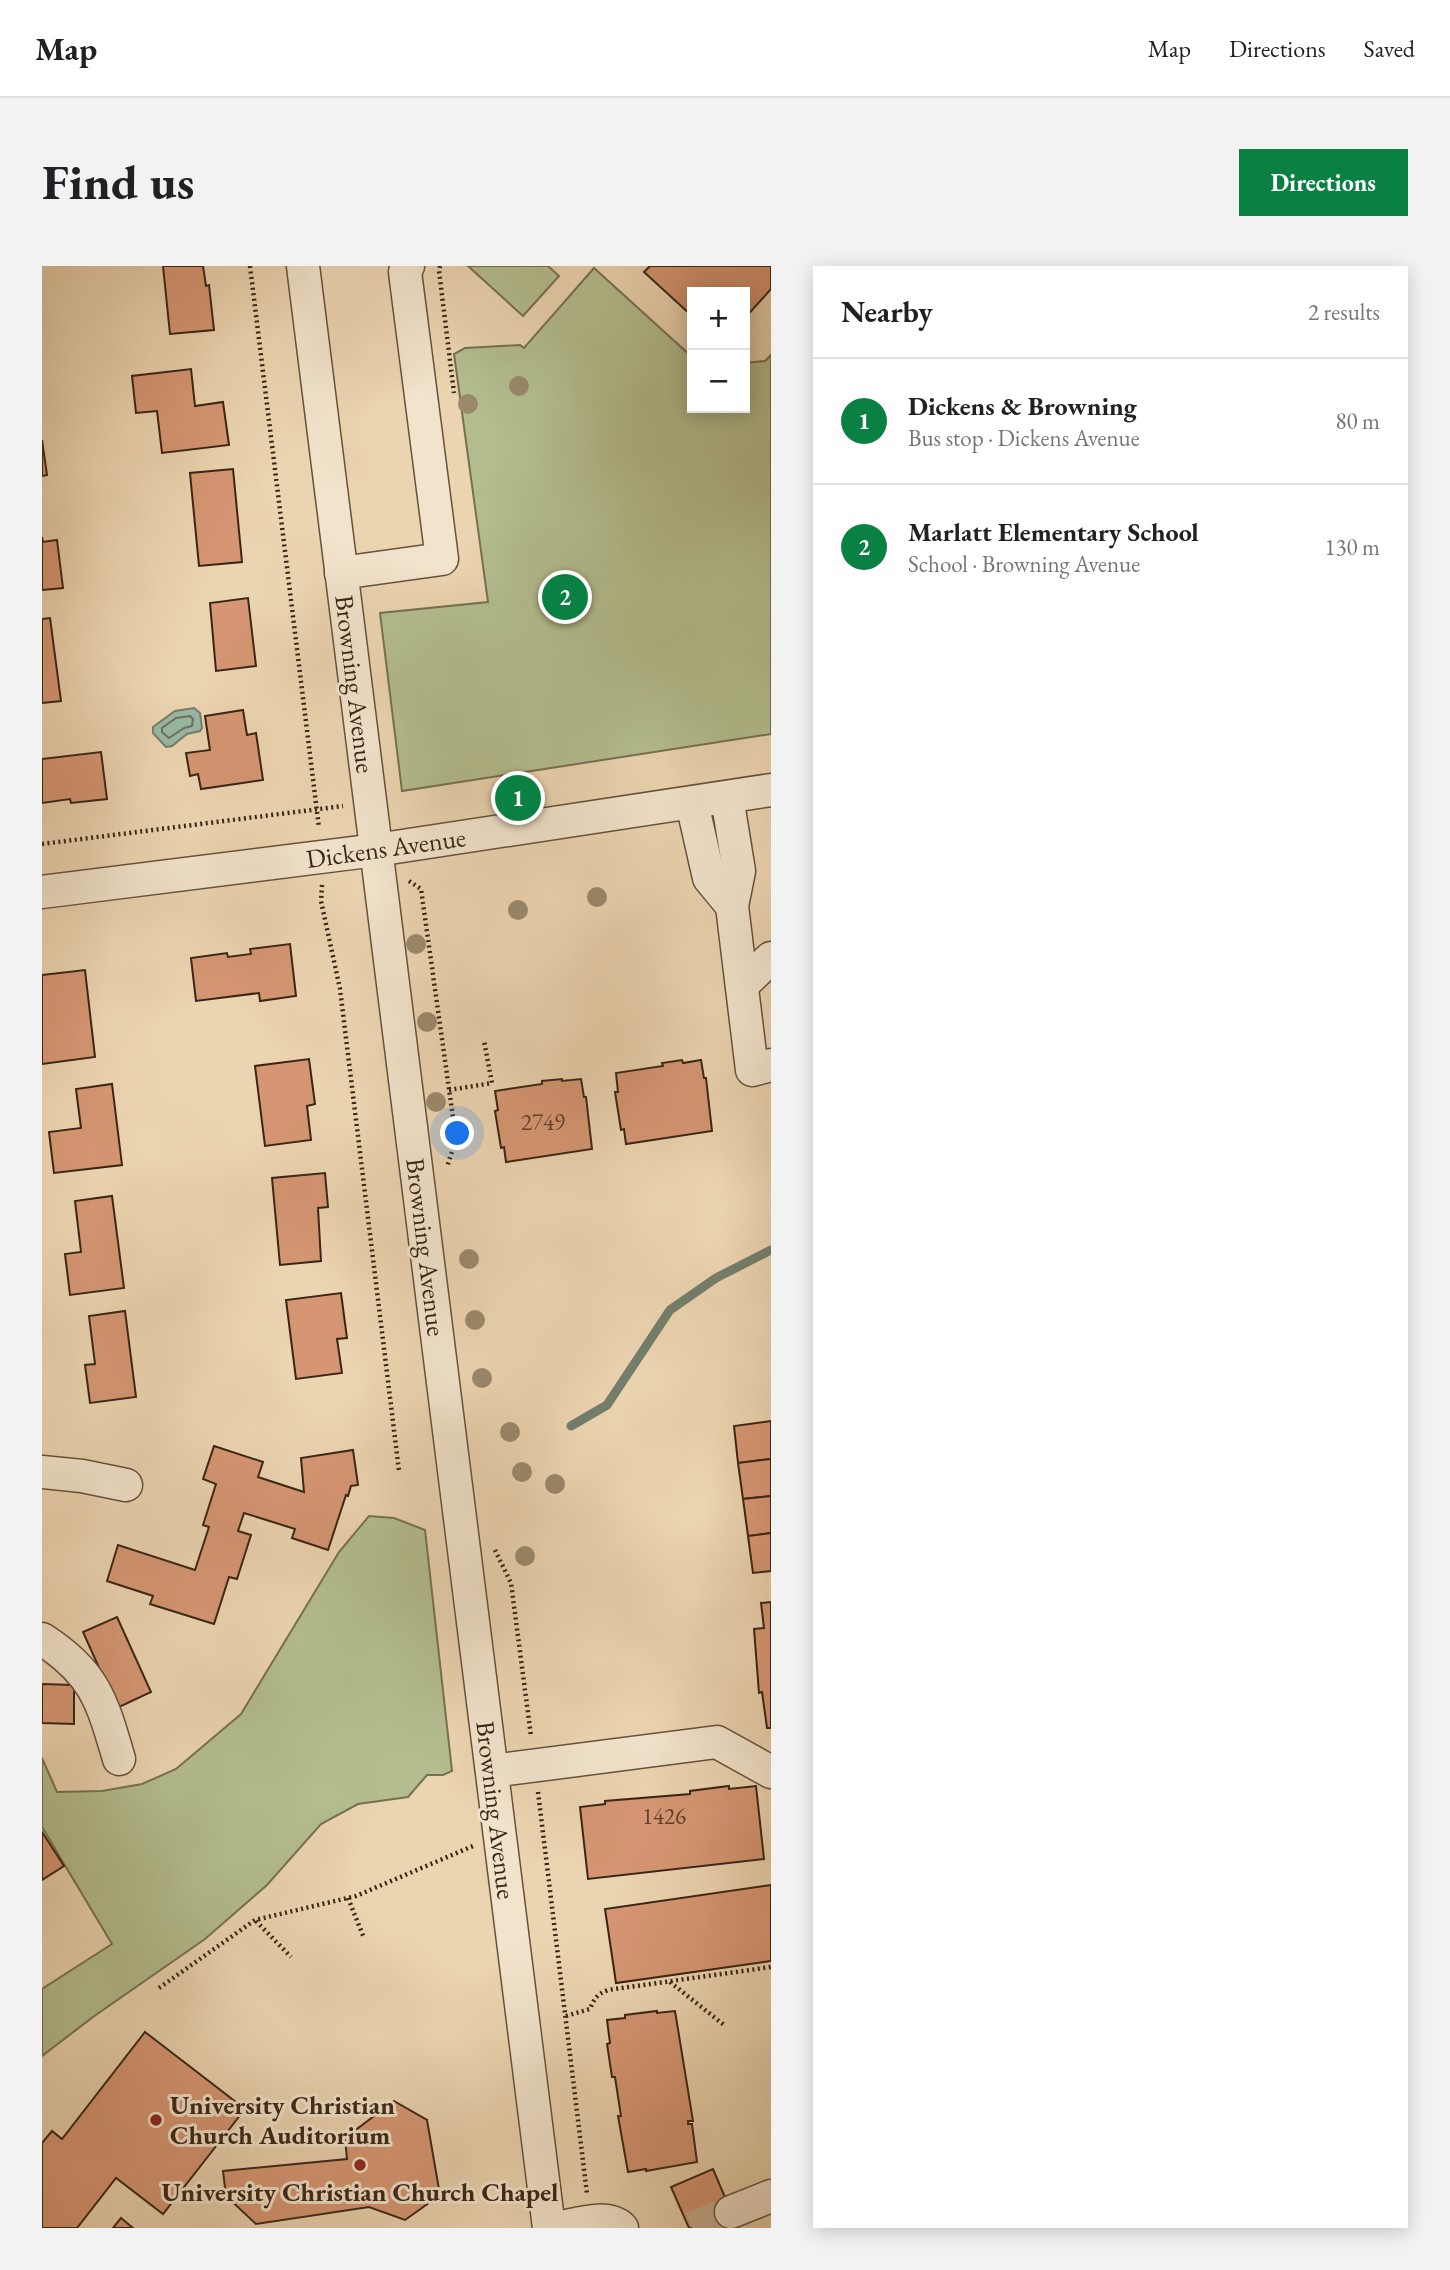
<!DOCTYPE html>
<html lang="en">
<head>
<meta charset="utf-8">
<style>
	:root { --surface:#fff; --page:#f2f2f2; --text:#202124; --muted:#757577; --line:#e0e0e0; --accent:#0b8043 }
	body { margin:0; font-family:"EB Garamond",serif; background:var(--page); color:var(--text) }
	.controls { position:absolute; right:21px; top:21px; display:grid; overflow:hidden; border-radius:0px; box-shadow:0 4px 18px #0003 }
	.controls button { width:63px; height:63px; display:grid; place-items:center; padding:0; border:0; border-bottom:2px solid var(--line); background:var(--surface); color:var(--text); font:35px sans-serif }
	.you { position:absolute; left:416px; top:868px; width:24px; height:24px; margin:-18px; border:5px solid #fff; border-radius:50%; background:#1a73e8; box-shadow:0 0 0 10px #1a73e833 }
	.badge { display:grid; place-items:center; width:46px; height:46px; border-radius:50%; background:var(--accent); color:#fff; font-size:23px; font-weight:700 }
	.pin { position:absolute; translate:-50% -50%; border:4px solid #fff; box-shadow:0 2px 7px #0006 }
	.list { margin:0; padding:0; list-style:none }
	h2 { display:flex; justify-content:space-between; align-items:center; height:91px; margin:0; padding:0 28px; font-size:30px }
	h2 small { font-size:23px; font-weight:400; color:var(--muted) }
	.list li { display:grid; grid-template-columns:46px 1fr auto; gap:21px; align-items:center; box-sizing:border-box; height:126px; padding:0 28px; border-top:2px solid var(--line) }
	.list b { display:block; font-size:26px; white-space:nowrap }
	.list p { margin:0; font-size:23px; white-space:nowrap; color:var(--muted) }
	.list em { font-size:23px; font-style:normal; color:var(--muted) }
	.map { position:relative; flex:none; width:729px; height:1962px; overflow:hidden; border-radius:0px }
	header { display:flex; align-items:center; gap:42px; box-sizing:border-box; height:98px; padding:0 35px; background:var(--surface); border-bottom:2px solid var(--line) }
	header strong { font-size:33px }
	nav { display:flex; gap:38px; margin-inline-start:auto; font-size:24px }
	.intro { display:flex; align-items:center; justify-content:space-between; box-sizing:border-box; height:168px; padding:0 42px }
	h1 { margin:0; font-size:49px }
	.button { padding:18px 32px; border-radius:0px; background:var(--accent); color:#fff; font-size:24px; font-weight:700 }
	main { display:flex; gap:42px; padding:0 42px }
	aside { flex:1; background:var(--surface); border-radius:0px; box-shadow:0 4px 18px #0003 }
	.map>svg:first-child { display:block }
	.green { fill:#b3bd8e; stroke:#767152; stroke-width:2 }
	.water { fill:#99b9a6; stroke:#737e6c; stroke-width:2 }
	.lines { fill:none; stroke-linecap:round; stroke-linejoin:round }
	.shore { stroke:#696f5e; stroke-width:2 }
	.stream { stroke:#737e6c; stroke-width:9 }
	.building { fill:#d69673; stroke:#392516; stroke-width:2 }
	.minor-tunnel { stroke:#c7b191; stroke-width:32; stroke-dasharray:32 16; stroke-linecap:butt }
	.minor-casing { stroke:#66513c; stroke-width:35 }
	.path { stroke:#392516; stroke-width:4.5; stroke-dasharray:2 3.5; stroke-linecap:butt }
	.minor { stroke:#f2e3cc; stroke-width:32 }
	.tree { fill:#9a896c }
	.poi-dot { fill:#8f2418; stroke:#f2e3cc; stroke-width:2.5 }
	.labels { text-anchor:middle; stroke-width:6; stroke-linejoin:round; paint-order:stroke }
	.number-label { font-size:23px; fill:#60412d }
	.street-label { font-size:26px; fill:#392516; stroke:#f2e3cc }
	.poi-label { font-size:26px; font-weight:bold; fill:#392516; stroke:#f2e3cc; text-anchor:start }
</style>
</head>
<body>
<header>
<strong>Map</strong>
<nav><a>Map</a><a>Directions</a><a>Saved</a></nav>
</header>
<div class="intro"><h1>Find us</h1><a class="button">Directions</a></div>
<main>
<div class="map">
<svg width="729" height="1962" viewBox="0 0 729 1962">
	<rect width="100%" height="100%" fill="#ebd4b0"/>
	<filter id="stains"><feTurbulence type="fractalNoise" baseFrequency=".00286" numOctaves="4"/><feColorMatrix values="0 0 0 0 .2 0 0 0 0 .09 0 0 0 0 .02 0 0 0 .5 -.17"/></filter>
	<radialGradient id="worn" r=".72"><stop offset=".6" stop-color="#630" stop-opacity="0"/><stop offset="1" stop-color="#630" stop-opacity=".3"/></radialGradient>
	<!-- green -->
	<g class="green">
		<path d="M426 0H506L517 10 481 50Z"/>
		<path d="M552 2 650 91V142H703V97L723 95 729 89V468L360 525 338 347 446 336 412 88 423 82 478 79 482 82Z"/>
		<path d="M327 1250 352 1252 383 1264 410 1505 401 1509H385L366 1531 316 1538 279 1558 225 1619 163 1673 51 1751 0 1790V1723L70 1678 0 1561V1492L15 1526 60 1525 100 1518 134 1503 199 1448 297 1286Z"/>
	</g>
	<!-- water -->
	<path class="water" d="M152 442 158 447 160 462 158 465 145 468 130 480 124 481 111 467V461L133 445Z"/>
	<g class="lines">
		<!-- shore -->
		<path class="shore" d="M148 450 151 453 150 460 142 462 127 472 120 466V462L134 452Z"/>
		<!-- stream -->
		<path class="stream" d="M529 1160 565 1139 628 1044 674 1012 729 984"/>
	</g>
	<!-- building -->
	<g class="building">
		<path d="M121 0H161L164 20 167 19 172 64 128 68Z"/>
		<path d="M608 0H729V23L703 52V26H650V50L602 6Z"/>
		<path d="M149 103 153 140 181 136 187 179 120 187 115 145 94 147 90 110Z"/>
		<path d="M0 174 5 209 0 210Z"/>
		<path d="M191 203 200 296 157 300 148 207Z"/>
		<path d="M0 271 1 276 15 274 21 322 0 324Z"/>
		<path d="M206 332 214 400 174 405 168 337Z"/>
		<path d="M8 352 19 435 0 437V353Z"/>
		<path d="M201 444 205 469 214 467 221 514 159 523 156 508 148 510 144 487 168 484 163 450Z"/>
		<path d="M59 486 65 533 29 537 28 533 0 537V493Z"/>
		<path d="M248 678 254 730 218 735 217 727 154 735 149 692 185 687 186 691 209 688 208 683Z"/>
		<path d="M43 704 53 791 0 798V709Z"/>
		<path d="M267 793 273 838 265 840 269 874 223 880 213 800Z"/>
		<path d="M640 794 641 797 659 794 662 812H664L670 865 584 878 582 863 579 864 573 826H576L574 807 621 800 620 797Z"/>
		<path d="M520 813V815L539 813 542 831H544L550 883 464 896 462 881 459 882 453 845 456 844 453 825 500 818V815Z"/>
		<path d="M70 818 80 899 12 907 7 866 39 862 34 823Z"/>
		<path d="M283 907 286 941 276 942 279 995 238 999 230 912Z"/>
		<path d="M70 930 82 1022 28 1029 23 988 39 986 33 935Z"/>
		<path d="M299 1027 305 1072 295 1073 300 1107 254 1113 244 1034Z"/>
		<path d="M83 1045 94 1131 48 1137 43 1099 53 1098 47 1050Z"/>
		<path d="M729 1155V1193L696 1197 692 1160Z"/>
		<path d="M172 1180 221 1196 216 1211 262 1226 259 1192 311 1184 316 1219 309 1220 306 1230 304 1229 286 1284 250 1272 253 1263 202 1247 196 1265 209 1269 195 1313 187 1311 172 1358 108 1338 111 1330 65 1315 76 1279 153 1304 167 1261 161 1259 174 1218 161 1213Z"/>
		<path d="M729 1193V1230L701 1233 696 1197Z"/>
		<path d="M729 1230V1267L706 1270 701 1233Z"/>
		<path d="M729 1267V1305L711 1307 706 1270Z"/>
		<path d="M729 1336V1462H725L720 1426 717 1427 712 1363 722 1362 719 1337Z"/>
		<path d="M75 1351 109 1426 75 1442 41 1366Z"/>
		<path d="M0 1418 32 1419V1458L0 1457Z"/>
		<path d="M687 1520V1523L714 1520 722 1593 546 1613 538 1541 563 1538V1535L648 1528V1525Z"/>
		<path d="M0 1566 22 1600 0 1614Z"/>
		<path d="M729 1619V1695L574 1717 563 1643Z"/>
		<path d="M615 1745V1747L633 1745 651 1855H646V1858H650L655 1896 604 1905V1903L586 1906 576 1850H579L573 1811H570L565 1778 568 1777 565 1754 583 1752V1749Z"/>
		<path d="M103 1766 203 1843 121 1948 74 1912 35 1962H0V1877L10 1865 20 1873Z"/>
		<path d="M352 1835 385 1854 398 1929 363 1954 327 1941 214 1958 184 1930 181 1905 305 1893 303 1872Z"/>
		<path d="M671 1903 696 1962H647L629 1921Z"/>
		<path d="M79 1952 91 1962H71Z"/>
	</g>
	<g class="lines">
		<!-- minor-tunnel -->
		<path class="minor-tunnel" d="M650 1962 689 1946"/>
		<defs>
			<g id="minor">
				<path d="M261 0 507 1962"/>
				<path d="M299 307 400 293 363 6 366 0"/>
				<path d="M685 531 697 605 690 640 710 804 729 799"/>
				<path d="M650 537 667 612 690 640"/>
				<path d="M0 626 334 584 729 524"/>
				<path d="M700 719 729 692"/>
				<path d="M0 1206 40 1210 84 1219"/>
				<path d="M0 1373C53 1407 60 1435 77 1493"/>
				<path d="M450 1505 675 1476 729 1506"/>
				<path d="M689 1946 729 1930"/>
				<path d="M514 1962C533 1959 565 1947 580 1962"/>
			</g>
		</defs>
		<!-- minor casing -->
		<use href="#minor" class="minor-casing"/>
		<!-- path -->
		<g class="path">
			<path d="M208 0 277 562"/>
			<path d="M398 0 397 5 412 127"/>
			<path d="M0 578 301 540"/>
			<path d="M367 615 379 623 414 873 405 901"/>
			<path d="M280 619 279 635 298 723 357 1205"/>
			<path d="M407 824 450 817 442 775"/>
			<path d="M453 1284 469 1317 489 1470"/>
			<path d="M496 1526 545 1928"/>
			<path d="M306 1632 322 1672"/>
			<path d="M214 1655 249 1691"/>
			<path d="M628 1716 682 1759"/>
			<path d="M117 1722 213 1654 314 1630 431 1580"/>
			<path d="M524 1750 548 1743C552 1733 555 1728 566 1724L729 1701"/>
		</g>
		<!-- minor -->
		<use href="#minor" class="minor"/>
	</g>
	<!-- trees -->
	<g class="tree">
		<circle cx="477" cy="120" r="10"/>
		<circle cx="426" cy="138" r="10"/>
		<circle cx="555" cy="631" r="10"/>
		<circle cx="476" cy="644" r="10"/>
		<circle cx="374" cy="678" r="10"/>
		<circle cx="385" cy="756" r="10"/>
		<circle cx="394" cy="836" r="10"/>
		<circle cx="427" cy="993" r="10"/>
		<circle cx="433" cy="1054" r="10"/>
		<circle cx="440" cy="1112" r="10"/>
		<circle cx="468" cy="1166" r="10"/>
		<circle cx="480" cy="1206" r="10"/>
		<circle cx="513" cy="1218" r="10"/>
		<circle cx="483" cy="1290" r="10"/>
	</g>
	<!-- markers -->
	<g class="poi-dot">
		<circle cx="114" cy="1854" r="7"/>
		<circle cx="318" cy="1899" r="7"/>
	</g>
	<g class="labels">
		<!-- number labels -->
		<g class="number-label">
			<text x="501" y="864">2749</text>
			<text x="622" y="1558">1426</text>
		</g>
		<!-- street labels -->
		<g class="street-label">
			<text transform="translate(313 418) rotate(83)" y="9">Browning Avenue</text>
			<text transform="translate(344 582) rotate(-8)" y="9">Dickens Avenue</text>
			<text transform="translate(384 981) rotate(83)" y="9">Browning Avenue</text>
			<text transform="translate(454 1544) rotate(83)" y="9">Browning Avenue</text>
		</g>
		<!-- poi labels -->
		<g class="poi-label">
			<text x="128" y="1848">University Christian<tspan x="128" dy="30">Church Auditorium</tspan></text>
			<text x="318" y="1935" text-anchor="middle">University Christian Church Chapel</text>
		</g>
	</g>
	<rect width="100%" height="100%" filter="url(#stains)"/>
	<rect width="100%" height="100%" fill="url(#worn)"/>
</svg>
<div class="controls">
<button>+</button>
<button>−</button>
</div>
<div class="you"></div>
<div class="pin badge" style="left:476px;top:532px">1</div>
<div class="pin badge" style="left:523px;top:331px">2</div>
</div>
<aside>
<h2>Nearby<small>2 results</small></h2>
<ul class="list">
<li><span class="badge">1</span><div><b>Dickens &amp; Browning</b><p>Bus stop · Dickens Avenue</p></div><em>80 m</em></li>
<li><span class="badge">2</span><div><b>Marlatt Elementary School</b><p>School · Browning Avenue</p></div><em>130 m</em></li>
</ul>
</aside>
</main>
</body>
</html>
